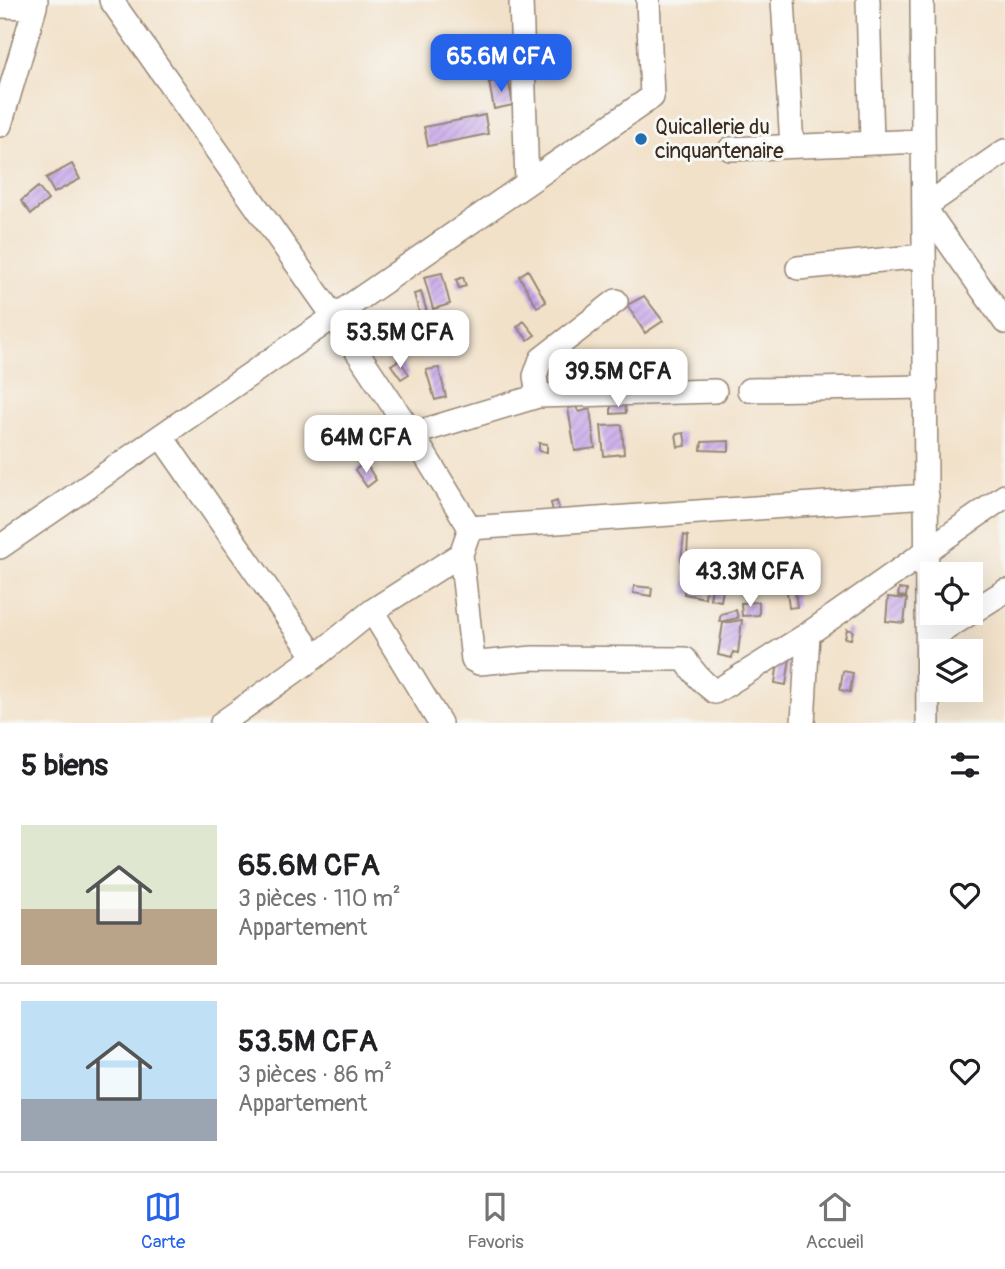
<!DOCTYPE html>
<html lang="fr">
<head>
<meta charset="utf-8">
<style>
  :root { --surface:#fff; --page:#f2f2f2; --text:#202124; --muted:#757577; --line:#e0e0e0; --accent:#2563eb }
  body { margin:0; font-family:Pangolin,sans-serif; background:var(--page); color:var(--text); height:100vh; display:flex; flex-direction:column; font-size:26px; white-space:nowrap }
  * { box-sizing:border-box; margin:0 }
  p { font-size:23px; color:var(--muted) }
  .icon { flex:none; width:38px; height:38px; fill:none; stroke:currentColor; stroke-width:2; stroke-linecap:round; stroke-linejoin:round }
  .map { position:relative; height:723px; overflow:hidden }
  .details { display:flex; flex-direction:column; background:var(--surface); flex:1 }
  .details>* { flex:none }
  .buttons { position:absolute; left:920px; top:562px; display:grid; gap:14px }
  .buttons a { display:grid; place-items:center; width:63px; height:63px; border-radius:0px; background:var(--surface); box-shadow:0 7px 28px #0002; font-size:35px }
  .price { position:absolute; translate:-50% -60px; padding:0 16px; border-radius:14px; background:#fff; color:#222; font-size:23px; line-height:46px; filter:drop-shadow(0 2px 4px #0008) }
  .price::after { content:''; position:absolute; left:50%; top:42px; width:21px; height:16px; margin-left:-10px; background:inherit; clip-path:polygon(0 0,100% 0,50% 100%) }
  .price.active { background:var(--accent); color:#fff }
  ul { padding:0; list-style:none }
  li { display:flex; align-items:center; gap:21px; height:175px; padding:0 21px }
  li+li { border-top:2px solid var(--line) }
  li span { display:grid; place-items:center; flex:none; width:196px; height:140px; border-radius:0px; color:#555 }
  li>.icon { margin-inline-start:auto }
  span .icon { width:84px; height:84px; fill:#fffc; stroke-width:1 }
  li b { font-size:30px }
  h2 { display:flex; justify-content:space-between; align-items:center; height:84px; padding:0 21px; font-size:30px }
  .menu { display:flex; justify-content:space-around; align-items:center; height:98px; border-top:2px solid var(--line); background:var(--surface); font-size:19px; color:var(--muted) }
  .menu a { display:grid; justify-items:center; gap:4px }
  .menu .active { color:var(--accent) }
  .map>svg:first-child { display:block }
</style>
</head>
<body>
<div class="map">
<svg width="1005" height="723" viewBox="0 0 1005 723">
  <defs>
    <pattern id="building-hatch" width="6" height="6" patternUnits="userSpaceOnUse" patternTransform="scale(1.75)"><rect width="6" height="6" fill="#c4a1eb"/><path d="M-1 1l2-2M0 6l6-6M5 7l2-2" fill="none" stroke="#a083be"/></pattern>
  </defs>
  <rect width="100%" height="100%" fill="#f6f6f2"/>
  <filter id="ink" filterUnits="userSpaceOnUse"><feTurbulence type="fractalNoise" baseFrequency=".0143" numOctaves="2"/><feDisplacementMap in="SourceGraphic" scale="14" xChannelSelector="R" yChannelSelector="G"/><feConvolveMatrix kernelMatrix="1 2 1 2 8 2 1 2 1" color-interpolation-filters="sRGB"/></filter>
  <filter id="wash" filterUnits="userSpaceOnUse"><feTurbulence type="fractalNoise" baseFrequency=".00686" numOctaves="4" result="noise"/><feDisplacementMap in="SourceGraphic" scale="28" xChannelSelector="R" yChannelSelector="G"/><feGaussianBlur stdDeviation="1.57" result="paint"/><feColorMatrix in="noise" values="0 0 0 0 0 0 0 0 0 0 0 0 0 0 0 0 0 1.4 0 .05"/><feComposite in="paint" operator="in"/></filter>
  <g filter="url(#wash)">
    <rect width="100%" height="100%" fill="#f2e1c9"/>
    <g id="blocks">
      <path fill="url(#building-hatch)" d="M508 79 513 105 494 109 489 82Z
        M485 115 488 134 428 146 424 127Z
        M72 164 80 179 54 193 46 178Z
        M38 187 48 200 31 214 21 201Z
        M528 270 546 302 537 307 519 276Z
        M442 273 450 304 433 309 424 277Z
        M463 277 466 286 459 288 456 280Z
        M421 292 435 339 427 341 414 294Z
        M644 296 663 321 645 333 627 305Z
        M524 321 535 335 528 340 517 327Z
        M399 360 409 374 401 379 391 365Z
        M439 368 446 397 435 400 426 370Z
        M611 405H625L626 413 611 414Z
        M576 407 579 412 590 409 595 448 575 451 568 408Z
        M622 425 624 454 604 456 601 426Z
        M684 433 686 446 678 447 676 434Z
        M729 441V451L701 450 702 442Z
        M539 443 547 444V452L539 451Z
        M365 462 376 480 367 487 355 470Z
        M557 501 559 509 553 511 551 503Z
        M684 535 688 536 687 558 691 559 689 566 694 568 695 559 700 557 708 562 705 598 684 594 686 562H681Z
        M783 558H791L797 607 789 608Z
        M634 586 652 588 651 596 633 593Z
        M712 588 723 590 721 601 710 599Z
        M899 589 907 590 906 597 898 596Z
        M888 597 907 599 904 623 886 621Z
        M759 602V615L742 616 741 603Z
        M736 610 738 618 719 622 721 614Z
        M742 620 738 653 733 652 732 658 718 655 723 623Z
        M847 629 853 631 851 639 845 638Z
        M790 658 786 685 775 683 778 662Z
        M843 671 853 673 850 692 840 690Z"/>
    </g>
  </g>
  <g filter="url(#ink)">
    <use href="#blocks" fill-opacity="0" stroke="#968674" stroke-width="2"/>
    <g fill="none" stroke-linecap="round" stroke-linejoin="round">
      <g stroke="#968674" stroke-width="26">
        <path id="minor" d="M111 0 334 317 412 434 470 528
          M521 0 527 183
          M783 0 792 146
          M868 0 872 143
          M922 0 928 723
          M0 6 35 7
          M0 125 35 7 36 0
          M730 149 923 141
          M1005 151 924 207 1005 322
          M798 268 924 256
          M749 390 926 387
          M538 396 535 376 541 359 616 301
          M412 434 538 396 715 391
          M161 436 315 657
          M470 528 461 554 473 660 479 663 533 658 685 659C693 673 702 682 715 692L808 634 1005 496
          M470 528 927 496
          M0 547 652 97 648 0
          M372 611 440 723
          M928 640 1005 591
          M222 723 315 657 372 611 461 554
          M803 723 808 634"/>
      </g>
      <use href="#minor" stroke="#fff" stroke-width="23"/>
    </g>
  </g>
  <circle fill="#1f6fb2" stroke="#f6f6f2" stroke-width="2.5" cx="641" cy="139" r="7"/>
  <g text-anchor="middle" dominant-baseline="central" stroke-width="6" stroke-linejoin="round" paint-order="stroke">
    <g font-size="21" fill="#3b2a1e" stroke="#f6f6f2" text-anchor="start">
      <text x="655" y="127">Quicallerie du<tspan x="655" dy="24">cinquantenaire</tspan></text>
    </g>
  </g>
</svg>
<div class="buttons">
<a><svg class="icon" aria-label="locate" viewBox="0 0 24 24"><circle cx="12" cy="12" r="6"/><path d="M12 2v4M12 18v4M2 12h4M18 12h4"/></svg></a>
<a><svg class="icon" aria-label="layers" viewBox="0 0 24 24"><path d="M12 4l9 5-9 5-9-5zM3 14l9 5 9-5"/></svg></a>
</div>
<b class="price active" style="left:501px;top:94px">65.6M CFA</b>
<b class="price" style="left:400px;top:370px">53.5M CFA</b>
<b class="price" style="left:618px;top:409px">39.5M CFA</b>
<b class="price" style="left:366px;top:475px">64M CFA</b>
<b class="price" style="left:750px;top:609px">43.3M CFA</b>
</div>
<section class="details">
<h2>5 biens<svg class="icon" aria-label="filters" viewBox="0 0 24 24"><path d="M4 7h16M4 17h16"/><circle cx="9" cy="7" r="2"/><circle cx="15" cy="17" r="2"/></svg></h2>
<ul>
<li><span style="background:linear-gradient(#dfe7d0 60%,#b9a48a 0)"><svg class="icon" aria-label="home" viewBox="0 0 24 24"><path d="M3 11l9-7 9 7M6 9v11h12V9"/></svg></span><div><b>65.6M CFA</b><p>3 pièces · 110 m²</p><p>Appartement</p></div><svg class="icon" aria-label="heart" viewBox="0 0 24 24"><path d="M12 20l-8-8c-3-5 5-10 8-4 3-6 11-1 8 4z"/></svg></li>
<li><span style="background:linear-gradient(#bfe0f5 70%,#9aa5b1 0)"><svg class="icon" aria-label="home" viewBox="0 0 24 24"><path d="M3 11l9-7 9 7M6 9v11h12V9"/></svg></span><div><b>53.5M CFA</b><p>3 pièces · 86 m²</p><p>Appartement</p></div><svg class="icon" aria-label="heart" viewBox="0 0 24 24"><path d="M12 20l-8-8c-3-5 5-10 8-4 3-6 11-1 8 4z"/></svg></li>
</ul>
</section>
<nav class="menu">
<a class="active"><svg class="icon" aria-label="map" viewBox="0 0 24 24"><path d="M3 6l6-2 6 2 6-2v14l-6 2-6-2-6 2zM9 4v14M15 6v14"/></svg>Carte</a>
<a><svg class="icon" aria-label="saved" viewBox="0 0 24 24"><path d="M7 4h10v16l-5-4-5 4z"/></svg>Favoris</a>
<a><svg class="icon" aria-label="home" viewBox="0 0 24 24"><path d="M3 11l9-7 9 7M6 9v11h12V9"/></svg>Accueil</a>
</nav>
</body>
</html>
